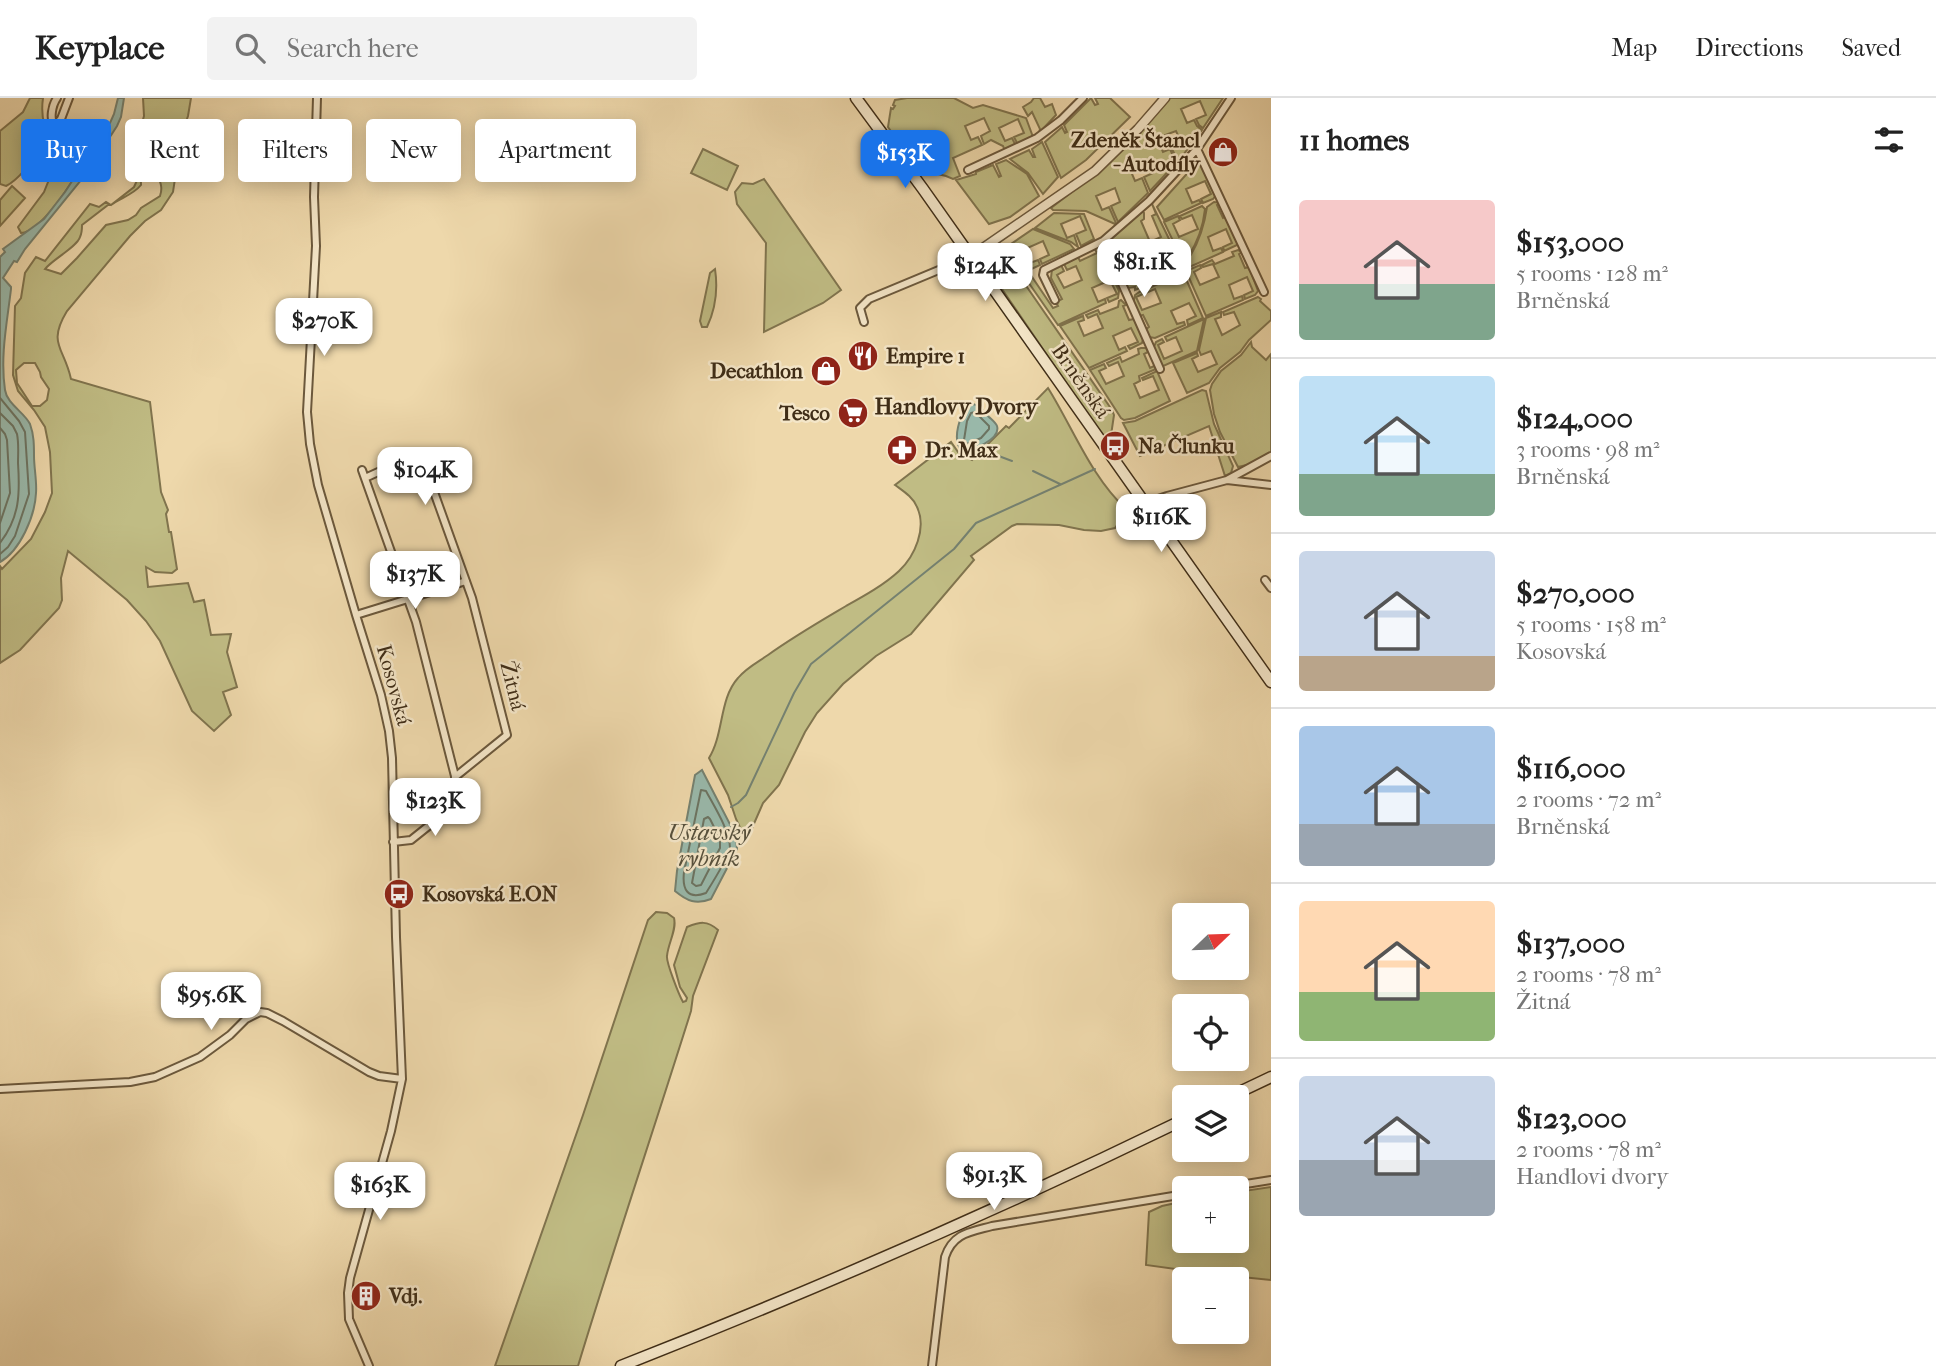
<!DOCTYPE html>
<html lang="en">
<head>
<meta charset="utf-8">
<style>
  :root { --surface:#fff; --page:#f2f2f2; --text:#222; --muted:#767676; --line:#e0e0e0; --accent:#1a73e8 }
  body { margin:0; font-family:"IM FELL French Canon",serif; background:var(--page); color:var(--text); height:100vh; display:flex; flex-direction:column; font-size:26px; white-space:nowrap }
  * { box-sizing:border-box; margin:0 }
  p { font-size:23px; color:var(--muted) }
  .icon { flex:none; width:38px; height:38px; fill:none; stroke:currentColor; stroke-width:2; stroke-linecap:round; stroke-linejoin:round }
  .map { position:relative; flex:1; overflow:hidden }
  .details { display:flex; flex-direction:column; background:var(--surface); width:665px }
  .details>* { flex:none }
  .banner { position:absolute; left:21px; top:21px; width:665px; height:63px; display:flex; gap:14px }
  .needle { width:46px; rotate:67deg }
  .fabs { position:absolute; left:1172px; top:805px; display:grid; gap:14px }
  .fabs a { display:grid; place-items:center; width:77px; height:77px; border-radius:7px; background:var(--surface); box-shadow:0 4px 18px #0003; font-size:35px }
  .price { position:absolute; translate:-50% -60px; padding:0 16px; border-radius:14px; background:#fff; color:#222; font-size:23px; line-height:46px; filter:drop-shadow(0 2px 4px #0008) }
  .price::after { content:''; position:absolute; left:50%; top:42px; width:21px; height:16px; margin-left:-10px; background:inherit; clip-path:polygon(0 0,100% 0,50% 100%) }
  .price.current { background:var(--accent); color:#fff }
  ul { padding:0; list-style:none }
  li { display:flex; align-items:center; gap:21px; height:175px; padding:0 28px }
  li+li { border-top:2px solid var(--line) }
  li span { display:grid; place-items:center; flex:none; width:196px; height:140px; border-radius:7px; color:#555 }
  li>.icon { margin-inline-start:auto }
  span .icon { width:84px; height:84px; fill:#fffc; stroke-width:1 }
  li b { font-size:30px }
  h2 { display:flex; justify-content:space-between; align-items:center; height:84px; padding:0 28px; font-size:30px }
  .pill { padding:0 24px; border-radius:7px; background:var(--surface); box-shadow:0 4px 18px #0003; font-size:24px; line-height:63px }
  .pill.current { background:var(--accent); color:#fff }
  header { display:flex; align-items:center; gap:42px; box-sizing:border-box; height:98px; padding:0 35px; background:var(--surface); border-bottom:2px solid var(--line) }
  header strong { font-size:33px }
  nav { display:flex; gap:38px; margin-inline-start:auto; font-size:24px }
  .search { width:490px; height:63px; background:var(--page); display:flex; align-items:center; gap:18px; box-sizing:border-box; padding:0 24px; border-radius:7px; color:var(--muted); font-size:26px }
  main { display:flex; flex:1; min-height:0 }
  .map>svg:first-child { display:block }
</style>
</head>
<body>
<header>
<strong>Keyplace</strong>
<div class="search"><svg class="icon" aria-label="search" viewBox="0 0 24 24"><circle cx="10" cy="10" r="6"/><path d="M15 15l6 6"/></svg>Search here</div>
<nav><a>Map</a><a>Directions</a><a>Saved</a></nav>
</header>
<main>
<div class="map">
<svg width="1271" height="1268" viewBox="0 0 1271 1268">
  <rect width="100%" height="100%" fill="#eed8ab"/>
  <filter id="stains"><feTurbulence type="fractalNoise" baseFrequency=".00286" numOctaves="4"/><feColorMatrix values="0 0 0 0 .2 0 0 0 0 .09 0 0 0 0 .02 0 0 0 .5 -.17"/></filter>
  <radialGradient id="worn" r=".72"><stop offset=".6" stop-color="#630" stop-opacity="0"/><stop offset="1" stop-color="#630" stop-opacity=".3"/></radialGradient>
  <path fill="#c0bc84" stroke="#80744e" stroke-width="2" fill-rule="evenodd" d="M30 0H43C41 14 43 29 51 41 48 52 40 56 32 64 23 73 18 82 6 88L0 86V33L23 14Z
    M143 0H191L188 18 182 35 173 94 161 112 145 123 130 138 67 213C47 246 64 249 71 281L150 304 161 394 168 412 166 416 169 434H171L177 471 172 475 155 474 146 469 148 489 188 485 194 504 204 502 211 537 231 536 227 554 237 589 223 594 231 617 214 633 192 613 160 543 146 523 127 502 68 453 61 480 62 502 59 510 20 552 0 565V468L2 471 31 441 45 414 52 395 50 354 45 329 34 312 18 293 13 277 15 208 21 200 25 175 36 159 45 163 90 106 99 109 106 104 111 107 134 89 140 76 136 65 140 53 138 40 144 18ZM142 38H143C151 51 152 56 155 70 158 81 164 87 160 98L141 110 136 117 128 122 106 127 77 160 61 176 45 171C53 161 77 149 80 139 82 135 82 131 82 127L108 107H111C120 100 133 97 141 87L140 52ZM24 265H35L40 274 41 279 49 291 47 302 40 308H32L17 285 16 272Z
    M907 0H954L973 10 983 7 1026 20 1033 39 1018 47 1014 39 1024 35 1018 21 999 30 1005 43 1012 40 1016 48 1005 53 1003 48 991 42 984 46 981 38 990 33 984 20 965 28 971 42 978 39 982 47 953 60 960 78 953 81 946 78 921 72 922 70 916 69 888 29 891 10 893 11 895 8 893 7 895 2Z
    M1034 0H1040L1045 9 1052 6 1056 17 1039 35 1040 31 1032 14 1028 18 1023 9 1031 4Z
    M1091 0 1095 7 1098 6 1095 0H1110L1130 19 1086 62 1061 80 1045 44 1062 29 1065 35 1067 34 1064 27Z
    M1170 0H1223L1203 30 1199 27 1196 21 1206 17 1200 3 1181 11 1187 25 1194 22 1197 28 1202 32 1180 61 1175 57 1172 51 1182 46 1176 33 1157 40 1163 54 1170 51 1173 58 1178 63 1150 93 1144 79 1153 75 1147 61 1129 69 1135 83 1142 80 1148 95 1118 124 1111 108 1120 104 1115 90 1096 98 1102 112 1109 109 1116 125 1115 126 1086 113 1053 112 1051 110C1095 77 1134 41 1170 0Z
    M1042 44 1058 79 1043 96 1028 75 1010 61 1029 52 1033 59H1035L1032 51Z
    M63 47 89 57C77 76 43 134 21 135L18 129 44 94Z
    M703 51 738 68 727 92 691 75Z
    M1201 60 1216 97 1213 101 1203 105 1201 101 1211 96 1205 83 1186 91 1192 105 1199 102 1201 105 1164 122 1157 109Z
    M1006 62 1027 76 1039 98 1010 119 989 126 956 82 976 76V74L993 67 999 79 1001 78 996 66Z
    M764 81 841 192 823 205 764 234 766 145 737 106 735 94 742 85 753 86Z
    M12 88 25 100 0 128V102Z
    M1214 104 1221 105 1217 107 1223 120 1227 118 1238 144 1237 147 1224 153 1223 149 1232 145 1226 131 1208 139 1213 153 1221 150 1223 154 1185 171V166C1197 149 1204 130 1207 109Z
    M1152 106 1170 143 1146 158 1132 164 1131 161 1140 156 1134 143 1116 150 1121 164 1128 162 1129 165 1118 170 1109 146 1111 141 1142 113 1144 115V121L1141 123 1150 144 1161 139 1152 118 1156 116Z
    M1202 108 1205 111C1203 130 1196 148 1185 163L1183 164 1164 124 1178 118 1180 122 1173 126 1179 139 1198 131 1192 117 1182 121 1180 118Z
    M1054 115 1084 116 1094 141 1081 148 1076 136 1086 132 1080 118 1061 126 1067 140 1074 137 1078 149 1071 144 1035 130Z
    M1033 131 1070 146 1074 151 1042 166 1040 161 1049 157 1043 143 1025 151 1030 165 1038 162 1040 167 1023 175 1005 150Z
    M1171 145 1182 172 1167 179 1165 175 1175 170 1168 157 1150 165 1156 178 1162 176 1164 180 1135 192V189L1128 190 1125 187 1130 185 1123 170 1148 159Z
    M1238 152 1242 154 1239 156 1245 170 1249 169 1258 193 1255 197 1245 201 1244 197 1253 193 1247 179 1229 187 1234 201 1242 198 1243 202 1206 218 1186 173 1200 167 1201 170 1194 174 1200 187 1219 179 1213 166 1203 169 1202 167 1212 162 1215 166 1234 158 1232 154Z
    M1096 153 1104 158 1119 193 1118 200 1109 204 1107 200 1117 196 1110 182 1092 190 1098 204 1105 201 1106 205 1058 227 1024 178 1030 176 1053 210 1058 208 1056 204 1062 201 1051 180 1052 171 1061 167 1064 173 1057 177 1064 190 1082 182 1076 168 1067 172 1064 166 1078 159 1080 163 1097 155Z
    M1001 155 1004 156 1112 312 1114 317 1110 344C1091 326 1076 304 1064 282L989 172 992 170 993 160Z
    M715 171C718 191 716 210 707 229H702L700 223 710 175Z
    M1183 174 1203 220 1188 227 1187 222 1196 218 1189 205 1171 213 1177 226 1184 224 1185 227 1155 240 1149 239 1145 232 1149 229 1143 217 1139 218 1133 206 1135 197 1141 193 1143 196 1136 199 1142 212 1161 205 1155 191 1146 195 1145 192Z
    M1258 199 1261 201 1260 203 1271 213V222L1249 242 1240 254 1220 270 1209 285 1187 295 1173 265 1197 255 1198 258 1192 261 1198 274 1217 266 1211 253 1201 257 1199 252 1206 220 1221 214V219L1215 221 1222 237 1240 227 1234 214 1224 217 1223 214Z
    M1121 202 1126 207 1123 208 1129 222 1134 221 1143 241 1142 245 1130 251 1128 248 1138 244 1131 230 1113 238 1119 252 1125 249 1127 253 1089 270 1060 228 1083 218 1084 222 1078 224 1084 238 1103 230 1097 216 1088 220 1086 217 1098 212 1100 216 1118 209 1119 203Z
    M1204 221 1197 253 1161 269 1153 251 1156 244 1162 241 1164 244 1158 247 1164 261 1182 253 1176 239 1167 243 1165 239Z
    M1251 244 1252 249 1266 262 1271 256V357L1255 365 1238 369 1220 334 1214 316 1210 292 1212 286 1221 273 1241 257Z
    M1141 250H1146L1148 254 1144 256 1150 270 1154 268 1156 271 1139 278 1140 283 1134 286 1140 300 1159 292 1153 278 1143 282 1142 280 1157 273 1170 303 1135 320 1124 322 1121 320 1090 272 1104 266 1106 270 1099 273 1106 286 1124 278 1118 264 1109 268 1107 265 1120 259 1122 264 1139 256 1138 251Z
    M1048 290C1073 330 1091 379 1127 412L1115 430 1101 433 1084 432 1059 427 1017 426 1012 428 971 458 974 462 911 536 876 558 843 586 817 615 805 634 779 687 763 705 749 737 744 738 736 721 728 697 709 660C724 636 719 601 738 580 746 570 758 564 768 557 793 539 819 524 846 508 864 498 884 487 899 473 915 458 927 430 917 409 913 399 903 393 895 387L951 344 958 354 972 362 1006 328 1009 330Z
    M1202 292 1206 293 1214 326 1233 368 1231 375 1225 378 1209 328 1140 358 1123 325 1135 323Z
    M656 814 667 815 674 820C677 832 668 845 667 858 666 864 679 897 683 904L686 903 687 900 680 889 674 867 687 829C700 824 707 822 718 832L693 898 691 913C654 1031 614 1149 578 1268H495L583 1017 648 822Z
    M1271 1089V1182L1212 1176 1146 1167 1149 1114 1162 1108 1185 1103V1143H1237V1094Z"/>
  <path fill="#99b9ab" stroke="#758170" stroke-width="2" d="M118 0H124L121 19 117 28 86 76 25 151 17 164 14 163 3 180 11 189V191C7 225 0 258 5 292 7 306 24 314 30 326 34 337 34 347 34 358 34 370 37 383 36 395 35 418 20 453 0 464V159L5 154 3 151 44 121 65 94 110 25 114 16Z
    M970 305C979 307 983 312 989 319 991 321 996 325 997 328 1001 341 973 353 962 353 951 342 960 315 970 305Z
    M702 672 736 738 737 751 711 801C696 807 687 803 675 793L677 773 695 677Z"/>
  <g fill="none" stroke-linecap="round" stroke-linejoin="round">
    <path stroke="#6c7361" stroke-width="2" d="M0 300 19 323 25 334 29 396 15 438 8 449 0 456
      M975 314 989 328V331L981 340 967 346 964 342 967 323 971 315Z
      M0 315 13 328 17 336C19 346 18 355 18 365 20 395 20 419 0 445
      M0 330 5 336 7 342 10 395 0 425
      M701 692 706 693C714 708 730 733 730 750 729 758 711 787 706 795 687 802 682 791 684 774Z
      M708 719 710 721 720 741V750L701 787 696 788 692 785 704 721Z"/>
    <path stroke="#758170" stroke-width="2" d="M996 357 1012 363
      M1033 373 1060 386
      M731 709 738 705 746 697 794 595 811 566 954 451 976 425 1095 371"/>
    <g stroke="#6b583c" stroke-width="10">
      <path id="minor" d="M57 0C52 7 49 22 55 28L61 21 69 0
        M317 0 314 99 316 148 307 314 310 346 318 387 356 517 381 597 389 633 392 660 396 839 402 981 391 1033 350 1180 348 1195 349 1221 369 1268
        M1197 51 1264 194
        M968 72 1037 40 1061 22 1083 0
        M1103 143 1160 271
        M1055 202 1043 177 1044 172 1103 143 1149 103 1197 51 1231 0
        M864 224 860 210 869 201 970 159
        M362 372 416 524 461 702 411 742 393 744
        M365 380 420 355 472 500 507 637 455 679
        M1227 382 1271 358
        M1146 408 1155 402 1167 398 1227 382 1271 387
        M1265 482 1271 490
        M356 517 466 483
        M0 991 130 984 155 979 200 959 230 937 246 921 260 914 267 915 283 923 369 974 379 978 402 981
        M1221 1090 1271 1082
        M932 1268 945 1159C953 1135 970 1134 992 1128L1185 1096"/>
    </g>
    <g stroke="#6b583c" stroke-width="11">
      <path id="tertiary" d="M970 159 1095 73 1138 31 1165 0"/>
    </g>
    <g stroke="#3f2d17" stroke-width="13">
      <path id="secondary" d="M856 0 923 91 1271 584
        M1229 999 1271 979
        M621 1268C812 1193 1000 1111 1185 1021"/>
    </g>
    <use href="#minor" stroke="#f4e6c8" stroke-width="6"/>
    <use href="#tertiary" stroke="#f4e6c8" stroke-width="8"/>
    <use href="#secondary" stroke="#f4e6c8" stroke-width="10"/>
  </g>
  <defs>
    <g id="shop-disc" transform="scale(1.575)"><circle r="9.5" fill="#8f2418" stroke="#f4e6c8"/><path d="M-5-2.5h2.3a2.7 3.5 0 0 1 5.4 0H5L5.5 6h-11ZM-1.5-2.5h3a1.5 2.3 0 0 0-3 0Z" fill="#fff"/></g>
    <g id="restaurant-disc" transform="scale(1.575)"><circle r="9.5" fill="#8f2418" stroke="#f4e6c8"/><path d="M-5-6h1v4h1v-4h1v4h1v-4h1v5L-1.5 .5V6h-2V.5L-5-1ZM5-6V6H3V1.5H1.5Q1.5-4 5-6Z" fill="#fff"/></g>
    <g id="supermarket-disc" transform="scale(1.575)"><circle r="9.5" fill="#8f2418" stroke="#f4e6c8"/><path d="M-6-5.5h2.5l.6 2H6L4.5 2H-2.5L-4.4-4H-6ZM-1.5 3.2a1.3 1.3 0 1 0 .1 0ZM3 3.2a1.3 1.3 0 1 0 .1 0Z" fill="#fff"/></g>
    <g id="bus-disc" transform="scale(1.575)"><circle r="9.5" fill="#8f2418" stroke="#f4e6c8"/><path d="M-5-6H5V4H4V6H2V4H-2V6H-4V4H-5ZM-3.5-4V0h7V-4ZM-3.5 1.2v1.5H-2V1.2ZM2 1.2v1.5H3.5V1.2Z" fill="#fff"/></g>
    <g id="pharmacy-disc" transform="scale(1.575)"><circle r="9.5" fill="#8f2418" stroke="#f4e6c8"/><path d="M-2-6h4v4h4v4h-4v4h-4v-4h-4v-4h4Z" fill="#fff"/></g>
    <g id="building-disc" transform="scale(1.575)"><circle r="9.5" fill="#8f2418" stroke="#f4e6c8"/><path d="M-4-6H4V6H1V3H-1V6H-4ZM-2.5-4.3h1.7v1.8h-1.7ZM.8-4.3h1.7v1.8H.8ZM-2.5-1h1.7V.8h-1.7ZM.8-1h1.7V.8H.8Z" fill="#fff"/></g>
  </defs>
  <g fill-rule="evenodd">
    <use href="#shop-disc" x="1223" y="54"/>
    <use href="#restaurant-disc" x="863" y="258"/>
    <use href="#shop-disc" x="826" y="273"/>
    <use href="#supermarket-disc" x="853" y="315"/>
    <use href="#bus-disc" x="1115" y="348"/>
    <use href="#pharmacy-disc" x="902" y="352"/>
    <use href="#bus-disc" x="399" y="796"/>
    <use href="#building-disc" x="366" y="1198"/>
  </g>
  <g text-anchor="middle" dominant-baseline="central" stroke-width="5" stroke-linejoin="round" paint-order="stroke">
    <g font-size="21" font-weight="bold" fill="#3f2d17" stroke="#f4e6c8" text-anchor="start">
      <text x="1200" y="42" text-anchor="end">Zdeněk Štancl<tspan x="1200" dy="24">- Autodíly</tspan></text>
      <text x="886" y="258">Empire 1</text>
      <text x="803" y="273" text-anchor="end">Decathlon</text>
      <text x="830" y="315" text-anchor="end">Tesco</text>
      <text x="1138" y="348">Na Člunku</text>
      <text x="925" y="352">Dr. Max</text>
      <text x="422" y="796">Kosovská E.ON</text>
      <text x="389" y="1198">Vdj.</text>
    </g>
    <g font-size="21" fill="#3f2d17" stroke="#f4e6c8">
      <text transform="translate(1081 283) rotate(55)">Brněnská</text>
      <text transform="translate(394 587) rotate(75)">Kosovská</text>
      <text transform="translate(513 588) rotate(76)">Žitná</text>
    </g>
    <g font-size="23" font-weight="bold" fill="#3f2d17" stroke="#f4e6c8">
      <text x="956" y="308">Handlovy Dvory</text>
    </g>
    <g font-size="23" font-style="italic" fill="#56503c" stroke="#f4e6c8">
      <text x="709" y="734">Ustavský<tspan x="709" dy="26">rybník</tspan></text>
    </g>
  </g>
  <rect width="100%" height="100%" filter="url(#stains)"/>
  <rect width="100%" height="100%" fill="url(#worn)"/>
</svg>
<div class="fabs">
<a><svg class="needle" viewBox="-14 -14 28 28"><path d="M0-13l5 13h-10z" fill="#e53935"/><path d="M0 13l5-13h-10z" fill="#767676"/></svg></a>
<a><svg class="icon" aria-label="locate" viewBox="0 0 24 24"><circle cx="12" cy="12" r="6"/><path d="M12 2v4M12 18v4M2 12h4M18 12h4"/></svg></a>
<a><svg class="icon" aria-label="layers" viewBox="0 0 24 24"><path d="M12 4l9 5-9 5-9-5zM3 14l9 5 9-5"/></svg></a>
<a>+</a>
<a>−</a>
</div>
<b class="price current" style="left:905px;top:92px">$153K</b>
<b class="price" style="left:1144px;top:201px">$81.1K</b>
<b class="price" style="left:985px;top:205px">$124K</b>
<b class="price" style="left:324px;top:260px">$270K</b>
<b class="price" style="left:425px;top:409px">$104K</b>
<b class="price" style="left:1161px;top:456px">$116K</b>
<b class="price" style="left:415px;top:513px">$137K</b>
<b class="price" style="left:435px;top:740px">$123K</b>
<b class="price" style="left:211px;top:934px">$95.6K</b>
<b class="price" style="left:994px;top:1114px">$91.3K</b>
<b class="price" style="left:380px;top:1124px">$163K</b>
<div class="banner">
<a class="pill current">Buy</a>
<a class="pill">Rent</a>
<a class="pill">Filters</a>
<a class="pill">New</a>
<a class="pill">Apartment</a>
</div>
</div>
<section class="details">
<h2>11 homes<svg class="icon" aria-label="filters" viewBox="0 0 24 24"><path d="M4 7h16M4 17h16"/><circle cx="9" cy="7" r="2"/><circle cx="15" cy="17" r="2"/></svg></h2>
<ul>
<li><span style="background:linear-gradient(#f6c9c9 60%,#7fa58c 0)"><svg class="icon" aria-label="home" viewBox="0 0 24 24"><path d="M3 11l9-7 9 7M6 9v11h12V9"/></svg></span><div><b>$153,000</b><p>5 rooms · 128 m²</p><p>Brněnská</p></div></li>
<li><span style="background:linear-gradient(#bfe0f5 70%,#7fa58c 0)"><svg class="icon" aria-label="home" viewBox="0 0 24 24"><path d="M3 11l9-7 9 7M6 9v11h12V9"/></svg></span><div><b>$124,000</b><p>3 rooms · 98 m²</p><p>Brněnská</p></div></li>
<li><span style="background:linear-gradient(#c9d6e8 75%,#b9a48a 0)"><svg class="icon" aria-label="home" viewBox="0 0 24 24"><path d="M3 11l9-7 9 7M6 9v11h12V9"/></svg></span><div><b>$270,000</b><p>5 rooms · 158 m²</p><p>Kosovská</p></div></li>
<li><span style="background:linear-gradient(#a9c7e8 70%,#9aa5b1 0)"><svg class="icon" aria-label="home" viewBox="0 0 24 24"><path d="M3 11l9-7 9 7M6 9v11h12V9"/></svg></span><div><b>$116,000</b><p>2 rooms · 72 m²</p><p>Brněnská</p></div></li>
<li><span style="background:linear-gradient(#ffd9b3 65%,#8fb573 0)"><svg class="icon" aria-label="home" viewBox="0 0 24 24"><path d="M3 11l9-7 9 7M6 9v11h12V9"/></svg></span><div><b>$137,000</b><p>2 rooms · 78 m²</p><p>Žitná</p></div></li>
<li><span style="background:linear-gradient(#c9d6e8 60%,#9aa5b1 0)"><svg class="icon" aria-label="home" viewBox="0 0 24 24"><path d="M3 11l9-7 9 7M6 9v11h12V9"/></svg></span><div><b>$123,000</b><p>2 rooms · 78 m²</p><p>Handlovi dvory</p></div></li>
</ul>
</section>
</main>
</body>
</html>
